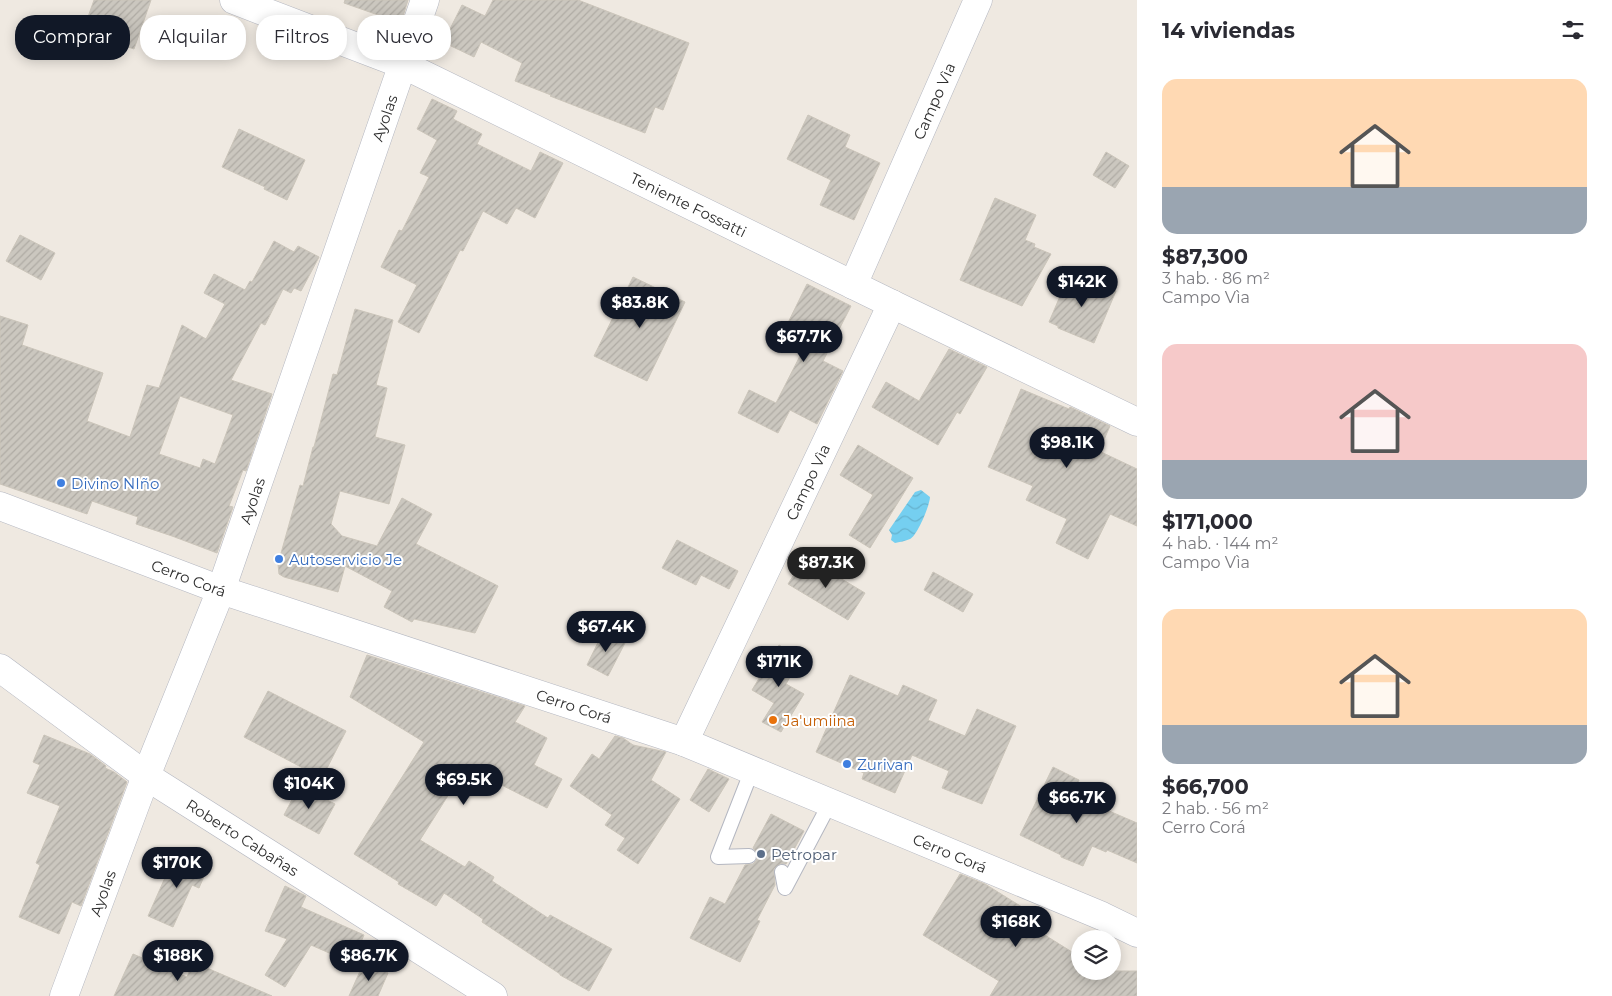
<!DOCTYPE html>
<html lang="es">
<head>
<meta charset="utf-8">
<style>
  :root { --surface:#fff; --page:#f7f7f7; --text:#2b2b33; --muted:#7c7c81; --accent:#111827 }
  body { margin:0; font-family:Montserrat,sans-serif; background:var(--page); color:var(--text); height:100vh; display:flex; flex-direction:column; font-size:19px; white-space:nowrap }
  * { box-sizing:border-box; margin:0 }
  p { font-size:16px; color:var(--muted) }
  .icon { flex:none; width:28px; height:28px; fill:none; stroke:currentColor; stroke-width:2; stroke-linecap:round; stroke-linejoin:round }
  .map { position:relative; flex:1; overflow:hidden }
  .side { display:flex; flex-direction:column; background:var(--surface); width:475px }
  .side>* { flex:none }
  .hud { position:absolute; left:15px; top:15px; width:475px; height:45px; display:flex; gap:10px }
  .fabs { position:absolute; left:1071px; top:930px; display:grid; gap:10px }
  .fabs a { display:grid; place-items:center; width:50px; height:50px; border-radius:50%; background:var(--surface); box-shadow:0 2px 12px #0003; font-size:25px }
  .price { position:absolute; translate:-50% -42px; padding:0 11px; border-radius:18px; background:var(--accent); color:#fff; font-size:16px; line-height:32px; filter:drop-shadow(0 1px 2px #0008) }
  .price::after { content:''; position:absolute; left:50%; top:30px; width:15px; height:11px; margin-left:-8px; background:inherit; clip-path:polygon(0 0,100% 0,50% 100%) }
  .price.on { background:#222; color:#fff }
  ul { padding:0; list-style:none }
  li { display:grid; align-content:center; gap:10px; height:265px; padding:0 25px }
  li span { display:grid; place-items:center; height:155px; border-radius:15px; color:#555 }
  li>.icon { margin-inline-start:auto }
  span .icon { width:90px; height:90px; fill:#fffc; stroke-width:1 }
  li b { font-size:21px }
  h2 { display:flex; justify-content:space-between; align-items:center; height:60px; padding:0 25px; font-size:21px }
  .pill { padding:0 18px; border-radius:20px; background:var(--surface); box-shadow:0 2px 12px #0003; font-size:18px; line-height:45px }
  .pill.on { background:var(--accent); color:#fff }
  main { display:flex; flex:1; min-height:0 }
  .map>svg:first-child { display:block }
</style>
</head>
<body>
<main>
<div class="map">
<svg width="1137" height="996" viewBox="0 0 1137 996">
  <defs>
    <pattern id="water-waves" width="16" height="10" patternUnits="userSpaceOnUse" patternTransform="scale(1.25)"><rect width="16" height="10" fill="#75cff0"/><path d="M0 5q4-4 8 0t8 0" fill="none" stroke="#66b2ce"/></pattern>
    <pattern id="building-hatch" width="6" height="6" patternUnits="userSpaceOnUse" patternTransform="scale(1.25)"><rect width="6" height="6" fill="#cbc7bf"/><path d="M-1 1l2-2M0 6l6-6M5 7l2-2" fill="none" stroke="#afaba4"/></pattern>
  </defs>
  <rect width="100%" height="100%" fill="#efe9e1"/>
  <path fill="url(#water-waves)" d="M921 490 930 497C930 505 917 536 910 539 906 541 899 542 895 543L891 540 892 535 889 530 915 492Z"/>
  <path fill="url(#building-hatch)" stroke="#cbc5ba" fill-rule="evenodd" d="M94 0H151L134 49 83 31Z
    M345 0H408L401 23 344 3Z
    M493 0H578L689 43 663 110 655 107 645 133 550 96 551 95 515 81 522 63 481 42 474 57 451 46 450 29 462 5 485 16Z
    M432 99 457 111 453 119 482 134 477 144 531 171 540 152 563 163 535 218 516 208 507 224 483 211 463 251 460 250 419 333 398 322 417 285 381 267 399 230 402 231 429 177 420 173 437 140 417 129Z
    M808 115 850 135 845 147 880 163 854 220 820 205 831 180 787 159Z
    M239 129 305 160 287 200 264 189 265 187 222 167Z
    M1106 152 1129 166 1115 188 1093 175Z
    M995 198 1036 215 1025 240 1035 244 1034 247 1051 254 1022 306 960 280Z
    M20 235 55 253 41 280 6 261Z
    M274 241 294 252 298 246 319 257 301 291 294 288 291 293 283 289 265 325 261 323 231 380 272 394 246 471 243 470 229 506 233 507 217 553 172 536 136 524 138 517 92 501 87 514 0 484V316L28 325 22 345 103 373 87 421 130 437 147 385 159 388 182 325 206 339 225 304 204 293 214 274 245 290 250 281 252 282ZM180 396 233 415 215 464 203 459 200 468 159 454Z
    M1070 273 1116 291 1094 343 1058 328V326L1049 322Z
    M633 277 685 302 647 381 594 356Z
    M807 284 851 306 823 361 843 371 817 424 790 410 778 433 738 413 749 390 776 403 803 350 780 339Z
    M355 309 393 320 376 385 387 388 375 437 405 445 389 504 340 491 331 524 342 536 377 546 402 498 432 514 416 544 498 586 475 633 414 619 412 622 384 607 392 591 345 566 338 592 284 577 279 574 278 564 300 485 303 486 313 447H314L333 374 337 375Z
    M949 349 987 367 960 414 957 412 938 445 872 407 886 382 919 401Z
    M1021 389 1069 409 1070 407 1110 426 1099 451 1137 469V526L1110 514 1088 559 1056 543 1067 519 1026 500 1033 486 988 467Z
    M858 445 913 478 870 548 849 535 873 495 840 475Z
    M677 540 738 571 729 589 701 575 696 585 662 568Z
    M805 557 865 593 848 620 788 584Z
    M933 572 973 594 963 612 924 590Z
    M604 630 626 641 608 676 587 665Z
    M779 645 801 658 786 684 804 694 781 732 762 722 774 703 752 690Z
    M367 655 525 706 515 722 547 738 534 765 562 779 547 808 466 767 420 840 465 867 469 861 494 877 492 881 548 918 550 915 612 949 589 991 560 975V974L482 922 483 919 444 893 436 906 398 884 399 882 354 854 424 742 350 697Z
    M850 675 898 696 903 685 937 700 928 720 965 736 977 709 1016 726 982 804 942 788 949 771 912 755 895 793 862 779 864 773 816 752Z
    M268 691 346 731 322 778 244 737Z
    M44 735 90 754 106 766 105 768 114 772 127 782 81 906 72 902 59 934 19 917 40 865 36 863 60 806 27 793 40 765 33 762Z
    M615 736 623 738 633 745 666 752 651 780 680 799 638 864 617 850 625 838 605 825 612 815 570 786 592 754 599 759Z
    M1053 767 1079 780 1072 795 1137 823V863L1107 850 1106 852 1092 846 1083 866 1061 857V855L1020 835Z
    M708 769 729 779 709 812 690 800Z
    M299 786 335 804 319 834 284 815Z
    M771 814 804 831 786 864H780L774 869 775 885 757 920 760 921 740 962 690 938 710 897 725 904 745 865 753 864 756 861 758 855 753 848Z
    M176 853 208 867 199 888 192 885 173 927 148 916Z
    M960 874 985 884 1038 917 1032 927 1080 957V971H1137V996H990L999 981 923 935Z
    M285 886 306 896 301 907 364 935 352 963 311 945 285 987 265 975 287 939 265 931Z
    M133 954 187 977 193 962 272 996H114Z
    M364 962 388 973 378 996H349Z"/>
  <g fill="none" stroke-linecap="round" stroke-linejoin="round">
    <g stroke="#b4b7c1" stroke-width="16">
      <path id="lane" d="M749 856 718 857 752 770
        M782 872 785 888 830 803"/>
    </g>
    <g stroke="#b4b7c1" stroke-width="29">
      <g id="street">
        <path id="s1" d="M234 0 404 65 892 304 1137 422"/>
        <path id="s2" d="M853 285 978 0"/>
        <path id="s3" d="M0 668 146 776 493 996"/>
        <path id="s4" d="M684 742 892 304"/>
        <path id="s5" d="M64 996 146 776 221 590 425 0"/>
      </g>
    </g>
    <g stroke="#b4b7c1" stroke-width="29">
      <g id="secondary">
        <path id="s6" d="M0 506 221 590 684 742 1102 916 1137 933"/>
      </g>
    </g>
    <use href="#lane" stroke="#fff" stroke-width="14"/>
    <use href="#street" stroke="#fff" stroke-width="28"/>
    <use href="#secondary" stroke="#fff" stroke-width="28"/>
  </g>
  <g fill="#3f7fe0" stroke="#fff" stroke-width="2">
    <circle cx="61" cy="483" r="5"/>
    <circle cx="279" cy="559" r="5"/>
    <circle cx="847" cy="764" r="5"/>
  </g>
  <circle fill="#e8710a" stroke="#fff" stroke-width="2" cx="773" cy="720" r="5"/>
  <circle fill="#5c6f8a" stroke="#fff" stroke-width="2" cx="761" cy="854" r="5"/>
  <g text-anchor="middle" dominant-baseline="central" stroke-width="4" stroke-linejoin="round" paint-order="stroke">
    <g font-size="15" fill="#2e2e2e" stroke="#fff">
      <text stroke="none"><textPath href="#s2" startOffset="201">Campo Vìa</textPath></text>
      <text stroke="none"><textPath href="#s5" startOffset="935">Ayolas</textPath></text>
      <text stroke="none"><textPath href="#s1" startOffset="499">Teniente Fossatti</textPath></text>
      <text stroke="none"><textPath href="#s4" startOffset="288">Campo Vìa</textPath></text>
      <text stroke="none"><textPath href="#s5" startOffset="530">Ayolas</textPath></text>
      <text stroke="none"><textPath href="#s6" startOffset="202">Cerro Corá</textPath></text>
      <text stroke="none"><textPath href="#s6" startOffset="608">Cerro Corá</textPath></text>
      <text stroke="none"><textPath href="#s3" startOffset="296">Roberto Cabañas</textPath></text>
      <text stroke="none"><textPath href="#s6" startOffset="1012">Cerro Corá</textPath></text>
      <text stroke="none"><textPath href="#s5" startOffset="110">Ayolas</textPath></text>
    </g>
    <g font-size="15" fill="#366cbe" stroke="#fff" text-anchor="start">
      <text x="71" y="483">Divino NIño</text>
      <text x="289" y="559">Autoservicio Je</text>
      <text x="857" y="764">Zurivan</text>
    </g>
    <g font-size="15" fill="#c56008" stroke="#fff" text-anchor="start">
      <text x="783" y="720">Ja'umiina</text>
    </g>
    <g font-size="15" fill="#4e5e75" stroke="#fff" text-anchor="start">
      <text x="771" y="854">Petropar</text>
    </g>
  </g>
</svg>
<div class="fabs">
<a><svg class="icon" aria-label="layers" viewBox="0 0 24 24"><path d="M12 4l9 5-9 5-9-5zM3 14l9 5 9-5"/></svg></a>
</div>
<b class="price" style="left:1082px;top:308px">$142K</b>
<b class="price" style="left:640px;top:329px">$83.8K</b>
<b class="price" style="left:804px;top:363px">$67.7K</b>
<b class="price" style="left:1067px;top:469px">$98.1K</b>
<b class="price on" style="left:826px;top:589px">$87.3K</b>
<b class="price" style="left:606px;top:653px">$67.4K</b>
<b class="price" style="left:779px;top:688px">$171K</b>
<b class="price" style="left:464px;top:806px">$69.5K</b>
<b class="price" style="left:309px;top:810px">$104K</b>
<b class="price" style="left:1077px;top:824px">$66.7K</b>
<b class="price" style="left:177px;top:889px">$170K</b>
<b class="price" style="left:1016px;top:948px">$168K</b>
<b class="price" style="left:178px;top:982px">$188K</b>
<b class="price" style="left:369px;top:982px">$86.7K</b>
<div class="hud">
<a class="pill on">Comprar</a>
<a class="pill">Alquilar</a>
<a class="pill">Filtros</a>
<a class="pill">Nuevo</a>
</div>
</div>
<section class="side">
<h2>14 viviendas<svg class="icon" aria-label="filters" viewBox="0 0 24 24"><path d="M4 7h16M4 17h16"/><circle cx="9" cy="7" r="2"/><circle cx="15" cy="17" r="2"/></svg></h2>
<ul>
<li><span style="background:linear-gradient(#ffd9b3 70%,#9aa5b1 0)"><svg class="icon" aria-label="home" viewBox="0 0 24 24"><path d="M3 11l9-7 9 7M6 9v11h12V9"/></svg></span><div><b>$87,300</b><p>3 hab. · 86 m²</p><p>Campo Vìa</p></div></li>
<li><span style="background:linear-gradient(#f6c9c9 75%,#9aa5b1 0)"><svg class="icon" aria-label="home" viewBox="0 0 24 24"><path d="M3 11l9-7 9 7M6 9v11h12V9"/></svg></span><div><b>$171,000</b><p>4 hab. · 144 m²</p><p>Campo Vìa</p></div></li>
<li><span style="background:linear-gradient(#ffd9b3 75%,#9aa5b1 0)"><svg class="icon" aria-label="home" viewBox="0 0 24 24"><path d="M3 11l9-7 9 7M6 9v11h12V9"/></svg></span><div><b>$66,700</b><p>2 hab. · 56 m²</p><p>Cerro Corá</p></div></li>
</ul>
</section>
</main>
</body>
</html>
